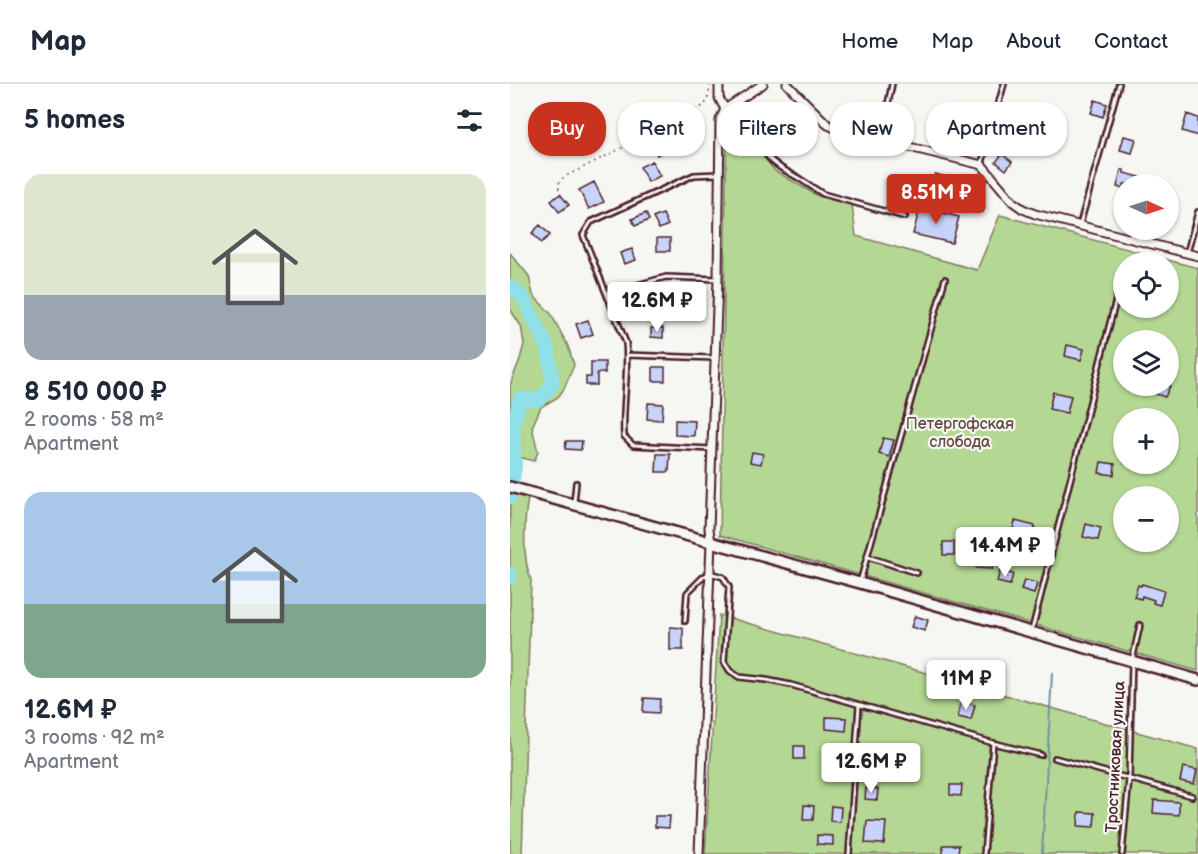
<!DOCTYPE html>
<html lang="en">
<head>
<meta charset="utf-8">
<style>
  :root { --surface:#fff; --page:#f2f2f3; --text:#1f2937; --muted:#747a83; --line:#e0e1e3; --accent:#c8321e }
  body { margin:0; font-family:"Balsamiq Sans",sans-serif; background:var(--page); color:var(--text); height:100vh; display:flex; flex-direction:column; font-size:22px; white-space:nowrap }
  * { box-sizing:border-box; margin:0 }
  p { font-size:20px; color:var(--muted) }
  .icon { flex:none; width:33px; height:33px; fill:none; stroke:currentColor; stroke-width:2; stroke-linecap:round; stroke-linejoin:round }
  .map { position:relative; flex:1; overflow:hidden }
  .details { display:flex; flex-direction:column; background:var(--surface); width:510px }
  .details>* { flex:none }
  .hud { position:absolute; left:18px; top:18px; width:570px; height:54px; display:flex; gap:12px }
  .needle { width:39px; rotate:93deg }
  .fabs { position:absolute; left:603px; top:90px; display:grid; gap:12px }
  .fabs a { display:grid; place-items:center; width:66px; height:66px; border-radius:50%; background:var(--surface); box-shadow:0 2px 4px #0004; font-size:30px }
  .price { position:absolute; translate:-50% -51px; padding:0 14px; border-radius:6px; background:#fff; color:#222; font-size:20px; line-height:39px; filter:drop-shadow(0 2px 3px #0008) }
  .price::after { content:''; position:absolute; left:50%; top:36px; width:18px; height:14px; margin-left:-9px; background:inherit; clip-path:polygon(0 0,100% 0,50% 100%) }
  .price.current { background:var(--accent); color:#fff }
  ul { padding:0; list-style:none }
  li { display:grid; align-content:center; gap:12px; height:318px; padding:0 24px }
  li span { display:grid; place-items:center; height:186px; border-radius:18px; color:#555 }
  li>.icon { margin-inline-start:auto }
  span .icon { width:108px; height:108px; fill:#fffc; stroke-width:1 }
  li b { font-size:26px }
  h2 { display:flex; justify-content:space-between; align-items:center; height:72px; padding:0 24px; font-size:26px }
  .tag { padding:0 21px; border-radius:24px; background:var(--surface); box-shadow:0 2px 4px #0004; font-size:21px; line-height:54px }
  .tag.current { background:var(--accent); color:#fff }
  header { display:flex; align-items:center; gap:36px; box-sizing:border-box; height:84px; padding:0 30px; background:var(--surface); border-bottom:2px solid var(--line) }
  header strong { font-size:28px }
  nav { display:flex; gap:33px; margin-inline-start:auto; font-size:21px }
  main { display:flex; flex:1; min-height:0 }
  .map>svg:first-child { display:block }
</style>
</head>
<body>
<header>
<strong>Map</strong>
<nav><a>Home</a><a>Map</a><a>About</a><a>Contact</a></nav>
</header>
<main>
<section class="details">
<h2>5 homes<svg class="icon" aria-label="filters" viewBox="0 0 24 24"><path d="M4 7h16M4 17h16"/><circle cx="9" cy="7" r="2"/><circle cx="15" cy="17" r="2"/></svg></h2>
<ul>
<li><span style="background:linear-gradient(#dfe7d0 65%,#9aa5b1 0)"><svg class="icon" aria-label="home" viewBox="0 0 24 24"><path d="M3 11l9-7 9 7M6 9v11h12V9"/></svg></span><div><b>8 510 000 ₽</b><p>2 rooms · 58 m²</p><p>Apartment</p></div></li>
<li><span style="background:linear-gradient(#a9c7e8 60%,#7fa58c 0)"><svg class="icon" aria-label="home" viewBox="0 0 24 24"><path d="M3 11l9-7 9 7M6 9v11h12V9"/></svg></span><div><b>12.6M ₽</b><p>3 rooms · 92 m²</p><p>Apartment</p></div></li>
</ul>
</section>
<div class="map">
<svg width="688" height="770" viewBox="0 0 688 770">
  <rect width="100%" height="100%" fill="#f6f6f2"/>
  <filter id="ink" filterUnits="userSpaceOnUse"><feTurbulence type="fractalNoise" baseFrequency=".0167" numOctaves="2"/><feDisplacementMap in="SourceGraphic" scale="12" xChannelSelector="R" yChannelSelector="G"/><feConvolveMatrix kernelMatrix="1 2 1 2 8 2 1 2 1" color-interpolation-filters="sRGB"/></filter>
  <g filter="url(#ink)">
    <path fill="#b4d893" stroke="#7f7c5f" stroke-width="1.5" fill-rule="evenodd" d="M217 37H224L265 87 308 112 342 121 346 152 467 186 490 131 688 184V587L210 451ZM614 178H658V224H614ZM614 256H658V302H614ZM614 334H658V380H614ZM614 412H658V458H614Z
      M0 169 19 192 23 211 41 230 58 262 64 281 54 305 48 313 31 323 22 343 28 368 24 377 0 371V301L10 275 14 260 11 242 0 225Z
      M0 409 18 414C14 437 12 474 21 496L12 770H0Z
      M209 531 688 665V770H195Z"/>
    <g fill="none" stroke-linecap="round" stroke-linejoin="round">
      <path stroke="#73939c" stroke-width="2" d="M532 770 542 589"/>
      <path stroke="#8fe0e8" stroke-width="14" d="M0 202 13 213 38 265 43 300 29 316 10 315 3 343 5 383 0 413
        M0 490V493"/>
    </g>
    <path fill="#c8d3fa" stroke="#4a1f2b" stroke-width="1.5" d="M585 16 597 20 593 33 581 29Z
      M677 30 688 34V52L672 47Z
      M269 33 279 38 273 48 264 42Z
      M614 52 626 55 622 69 610 66Z
      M151 55 156 66 147 71 142 60Z
      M492 70 502 78 496 86 486 78Z
      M142 77 150 92 138 98 130 83Z
      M611 86H614V89L630 93 628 100H614V105L607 103Z
      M425 90 442 94 439 107 423 103Z
      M84 98 94 118 79 125 69 106Z
      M50 110 59 121 49 128 41 117Z
      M410 123 449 133 442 159 403 150Z
      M136 129 139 136 125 142 122 135Z
      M153 130 158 141 149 145 143 134Z
      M30 141 40 151 31 159 22 149Z
      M147 154H160V167H147Z
      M122 165 126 176 114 180 110 169Z
      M78 236 83 250 71 254 66 240Z
      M141 244H153V254L141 253Z
      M557 261 574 265 571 276 555 272Z
      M81 278H95V289H87V301H76V293H81Z
      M143 283H155V297H143Z
      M643 302H660L655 313 641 308Z
      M543 308 561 312 557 329 539 325Z
      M138 319 153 320 152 336 137 335Z
      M165 336 185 337 184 352 165 351Z
      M373 354 384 356 379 373 369 370Z
      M56 357H72L71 366 55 365Z
      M242 368 253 370 251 380 240 378Z
      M147 370H160L159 388H146Z
      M591 378 605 380 604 391 589 389Z
      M505 437 525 442 523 453 502 449Z
      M576 440 591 444 588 456 573 453Z
      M433 458H444V471H433Z
      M466 466 483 467 482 485 466 484Z
      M490 487 503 490 500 501 487 498Z
      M514 496 527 499 524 510 511 506Z
      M632 500 654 507 650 521 643 519 644 516 632 512 631 515 624 513 628 501 631 502Z
      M405 532 418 536 415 547 401 543Z
      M160 543 173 544V566H160Z
      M134 614 150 615 149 629 133 628Z
      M451 618 465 621 461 636 448 633Z
      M316 633 337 634 336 647 316 645Z
      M284 662H294V675H284Z
      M322 664 334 665 333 678H321Z
      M361 682 372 684 370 694 359 692Z
      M673 683 687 686 684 700 670 697Z
      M440 701H452L451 712 440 711Z
      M356 704 368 705 367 716 355 715Z
      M644 716 669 718V731L643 729Z
      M294 721 304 722 303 736H293Z
      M321 722 331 723 330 738 320 737Z
      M569 728 585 729 584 743 568 742Z
      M145 732H160L159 744 145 743Z
      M357 737 376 738 374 760 355 759Z
      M307 751 323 752V761L307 760Z
      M433 761H449L448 770H433Z"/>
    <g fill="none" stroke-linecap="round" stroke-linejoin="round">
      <g stroke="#4a1f2b" stroke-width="8">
        <path id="lane" d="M217 27 262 77 271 84 290 95 313 110 395 133
          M371 54 382 0
          M472 79 494 0
          M570 140 609 0
          M677 169 688 128
          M98 209 156 193 208 195
          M117 271 204 274
          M201 365 123 361 114 352C112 321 119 290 116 259L73 151 81 138 184 91 208 90
          M64 418 66 399
          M358 473 407 489
          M350 498 435 195
          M175 537 177 509 193 493 200 489 213 493 219 503 214 578 220 587 229 593 256 596 281 601 483 659 531 671
          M522 546 614 184
          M545 674 682 712
          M339 770 349 621
          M474 770 483 659
          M612 770 619 695 622 577 630 541"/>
      </g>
      <g stroke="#4a1f2b" stroke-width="11">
        <path id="street" d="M277 0 318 41 334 48 371 56 472 81 503 118 513 125 525 130 688 172
          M215 25 253 0
          M189 770 201 458 199 445 208 195 210 36 215 25 209 14V0"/>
      </g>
      <g stroke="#4a1f2b" stroke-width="14">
        <path id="secondary" d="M0 403 350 499 688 596"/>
      </g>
      <path stroke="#4a1f2b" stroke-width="1.5" stroke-dasharray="1.5 4.5" stroke-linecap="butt" d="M49 105 48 100 54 93 136 52 195 21 199 10 200 0"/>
      <use href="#lane" stroke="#f6f6f2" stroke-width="3"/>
      <use href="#street" stroke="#f6f6f2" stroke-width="7"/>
      <use href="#secondary" stroke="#f6f6f2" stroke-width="9"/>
    </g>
  </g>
  <g text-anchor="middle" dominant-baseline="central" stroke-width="4.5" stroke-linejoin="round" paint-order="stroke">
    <g font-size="16" fill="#644d45" stroke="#f6f6f2">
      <text x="450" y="340">Петергофская<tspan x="450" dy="18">слобода</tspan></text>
    </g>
    <g font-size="16" fill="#4a1f2b" stroke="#f6f6f2">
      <text transform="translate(606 673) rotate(-87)">Тростниковая улица</text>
    </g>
  </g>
</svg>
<div class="fabs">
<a><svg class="needle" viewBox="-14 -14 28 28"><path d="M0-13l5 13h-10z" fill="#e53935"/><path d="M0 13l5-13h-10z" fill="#747a83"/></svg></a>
<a><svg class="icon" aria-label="locate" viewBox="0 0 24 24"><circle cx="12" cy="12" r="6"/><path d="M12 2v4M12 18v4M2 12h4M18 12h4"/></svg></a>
<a><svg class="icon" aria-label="layers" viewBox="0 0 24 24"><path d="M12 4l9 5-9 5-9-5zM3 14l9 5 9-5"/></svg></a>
<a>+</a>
<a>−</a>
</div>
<b class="price current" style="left:426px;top:141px">8.51M ₽</b>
<b class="price" style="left:147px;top:249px">12.6M ₽</b>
<b class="price" style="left:495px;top:494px">14.4M ₽</b>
<b class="price" style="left:456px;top:627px">11M ₽</b>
<b class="price" style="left:361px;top:710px">12.6M ₽</b>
<div class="hud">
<a class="tag current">Buy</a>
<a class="tag">Rent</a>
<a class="tag">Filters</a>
<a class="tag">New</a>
<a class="tag">Apartment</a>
</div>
</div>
</main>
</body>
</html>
